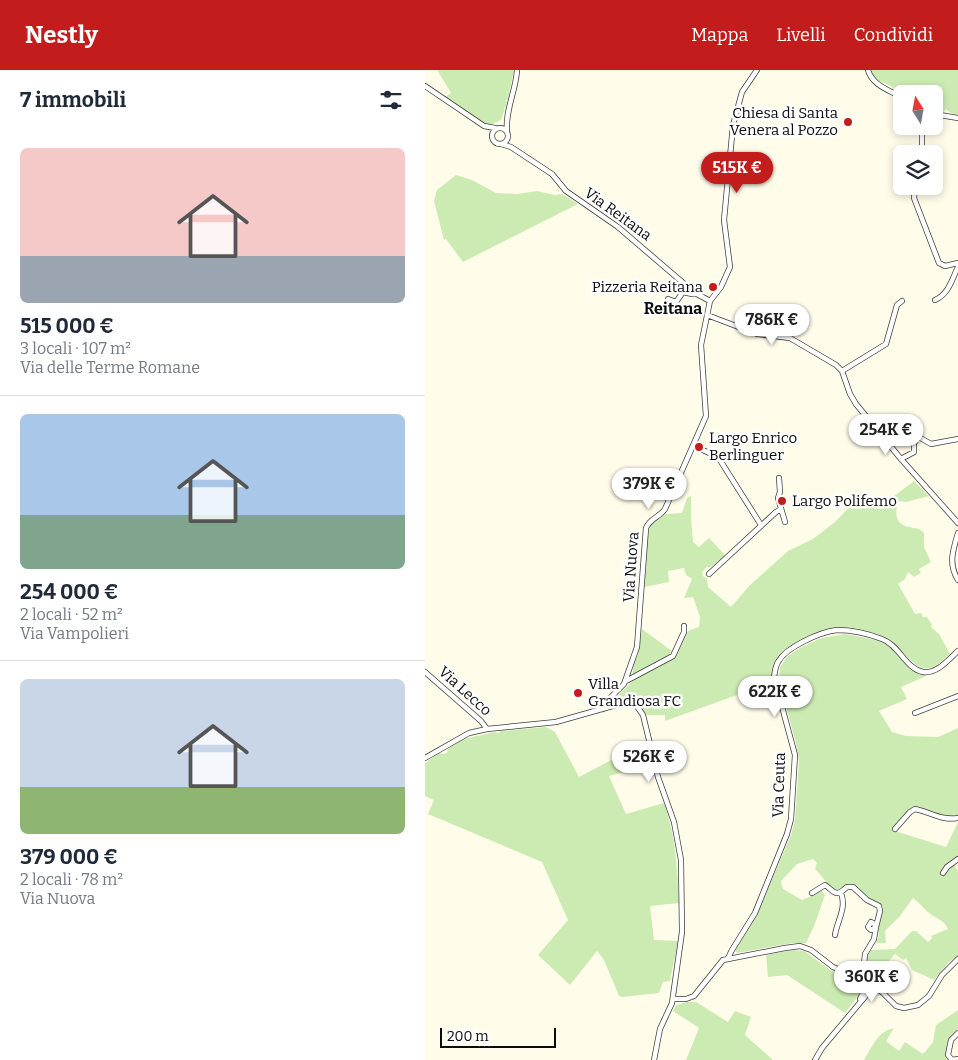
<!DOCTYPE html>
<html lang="it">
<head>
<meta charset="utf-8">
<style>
  :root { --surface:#fff; --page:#f2f2f3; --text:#1f2937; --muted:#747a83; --line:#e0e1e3; --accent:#c21d1c }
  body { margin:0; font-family:Bitter,serif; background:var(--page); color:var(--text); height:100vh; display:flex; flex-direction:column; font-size:19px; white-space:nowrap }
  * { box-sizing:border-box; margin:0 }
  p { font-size:16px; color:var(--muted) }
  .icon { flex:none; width:28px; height:28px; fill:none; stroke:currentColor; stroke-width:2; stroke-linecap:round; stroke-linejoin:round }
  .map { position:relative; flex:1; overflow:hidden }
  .details { display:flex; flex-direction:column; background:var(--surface); width:425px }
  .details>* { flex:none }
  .needle { width:32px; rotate:349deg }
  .tools { position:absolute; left:468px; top:15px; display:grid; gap:10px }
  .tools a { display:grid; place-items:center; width:50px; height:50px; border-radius:8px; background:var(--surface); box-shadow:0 2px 8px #0003; font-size:25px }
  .scale { position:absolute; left:15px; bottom:12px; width:116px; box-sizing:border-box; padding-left:5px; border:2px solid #0b0b0b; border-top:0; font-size:14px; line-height:18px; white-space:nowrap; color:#0b0b0b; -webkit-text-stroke:4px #fff; paint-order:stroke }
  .price { position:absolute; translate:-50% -42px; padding:0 11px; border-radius:18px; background:#fff; color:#222; font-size:16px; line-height:32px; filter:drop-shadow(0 1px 2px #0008) }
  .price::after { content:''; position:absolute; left:50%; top:30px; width:15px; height:11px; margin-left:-8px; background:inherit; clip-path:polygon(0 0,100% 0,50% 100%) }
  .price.on { background:var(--accent); color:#fff }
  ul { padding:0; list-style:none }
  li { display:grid; align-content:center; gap:10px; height:265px; padding:0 20px }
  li+li { border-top:1px solid var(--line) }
  li span { display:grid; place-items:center; height:155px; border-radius:8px; color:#555 }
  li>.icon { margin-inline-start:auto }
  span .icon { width:90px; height:90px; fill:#fffc; stroke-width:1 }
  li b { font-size:21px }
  h2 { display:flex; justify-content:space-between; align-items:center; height:60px; padding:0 20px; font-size:21px }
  header { display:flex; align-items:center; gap:30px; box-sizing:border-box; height:70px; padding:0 25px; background:var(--accent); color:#fff }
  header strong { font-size:24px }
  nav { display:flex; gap:28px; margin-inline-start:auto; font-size:18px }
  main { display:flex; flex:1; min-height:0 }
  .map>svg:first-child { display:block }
</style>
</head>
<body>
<header>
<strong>Nestly</strong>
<nav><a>Mappa</a><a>Livelli</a><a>Condividi</a></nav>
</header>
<main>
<section class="details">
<h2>7 immobili<svg class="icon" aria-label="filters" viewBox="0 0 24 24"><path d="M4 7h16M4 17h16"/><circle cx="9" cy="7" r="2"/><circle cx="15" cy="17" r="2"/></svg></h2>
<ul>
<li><span style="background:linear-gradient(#f6c9c9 70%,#9aa5b1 0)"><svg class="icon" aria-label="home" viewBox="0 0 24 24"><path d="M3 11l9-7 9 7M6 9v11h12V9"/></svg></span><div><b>515 000 €</b><p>3 locali · 107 m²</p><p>Via delle Terme Romane</p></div></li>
<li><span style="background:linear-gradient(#a9c7e8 65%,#7fa58c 0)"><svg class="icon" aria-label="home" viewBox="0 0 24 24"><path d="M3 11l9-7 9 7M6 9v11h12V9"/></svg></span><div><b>254 000 €</b><p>2 locali · 52 m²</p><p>Via Vampolieri</p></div></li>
<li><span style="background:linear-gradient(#c9d6e8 70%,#8fb573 0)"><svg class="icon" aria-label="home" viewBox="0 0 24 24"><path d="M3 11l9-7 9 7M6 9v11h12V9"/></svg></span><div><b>379 000 €</b><p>2 locali · 78 m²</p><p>Via Nuova</p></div></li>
</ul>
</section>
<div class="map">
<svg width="533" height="990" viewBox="0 0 533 990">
  <rect width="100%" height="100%" fill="#fffcea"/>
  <path fill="#ccebb2" d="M12 0H89L83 29 80 31 82 32 76 50 63 56 20 27 26 23Z
    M445 0H533V45L526 43 521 39 518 42 509 40V24H476L466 16 450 9Z
    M31 105 47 110 71 123 92 124 112 121 130 125 137 124 153 134 38 192 21 169 19 170 9 131 12 120Z
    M489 411 504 426 481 432 474 431C469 442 470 455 484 457 491 459 493 457 499 463V477L506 492 494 499 496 503 489 507 483 502 480 509 473 514 490 544 496 543 498 547H502L507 555 506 557 514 564 525 584C517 590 510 600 499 598 486 597 474 572 458 566 440 559 416 553 398 560 390 562 384 566 377 570 348 583 342 597 351 628L326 636 323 621 240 651V645H222C206 626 208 630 184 634L211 608 250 587 263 561 274 557 275 547 268 527 259 528 267 509 261 505 259 498 243 501 244 512 219 517 222 470 225 456 240 444 257 443 262 428 266 426V446L268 472 274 477 284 468 300 485 286 497H282L277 502 278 506 282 509 283 517 306 537 325 515 363 481 388 469 410 452 433 428 453 438Z
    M217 559 247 581 242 588 207 606 209 592 213 585Z
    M420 564C433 567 450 568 462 575 479 586 478 600 501 606L476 617 482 629 454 641 467 662 481 666 513 667 533 658V745L521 747 489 737 485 739 467 760 521 777 533 752V787C524 793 518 796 516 807H518L519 801 528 793 533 801V886L524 892 509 910 487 900 481 888 478 890 470 884 462 893 444 891 441 889 446 880 470 879 487 861H491L503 872 507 868 506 866 523 859C519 850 512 849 504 843 498 838 495 833 488 828L475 846 460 861 461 873H451L454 866 453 856 458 836 442 827 431 817 427 815H422L413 820C402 817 398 806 390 799L392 793 388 789 372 794 356 811 358 819 377 830 389 825 396 820 400 825 389 856 381 873H368L312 883 310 881 333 843 366 765 370 750 374 691 371 673 354 612 355 597 362 587 373 579 396 568Z
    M121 657 130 662 154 707 192 687 198 702 184 706 201 744 239 733C251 768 252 796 254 833L225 836 229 870 253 871 245 911 238 912 234 923 197 927 194 926 179 890 172 881 145 915 113 885 143 850 117 792 3 744 9 730 0 726V693L14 683 18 684 22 683 23 679 38 669 70 662 73 663 76 661Z
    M368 880 379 881 405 900 428 910 433 914 434 925 420 943 362 905 343 907 341 885Z
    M262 932H271L303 952 310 941 326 947 320 965 348 990H261L274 958 248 941 251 935Z
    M533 940V958L524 971 521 986 522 990H439C447 977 452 962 469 958L461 971 474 981 480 972 498 984 508 972 511 955Z"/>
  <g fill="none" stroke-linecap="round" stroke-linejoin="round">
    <g stroke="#3e3e3e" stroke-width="6">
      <path id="minor" d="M443 0C447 15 464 20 476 27
        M0 16 59 56 70 58
        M509 44 533 48
        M67 66a8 8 0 1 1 16 0a8 8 0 1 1-16 0Z
        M82 61C80 40 91 21 92 0
        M76 74 86 77 127 104 141 121 193 157 270 223 285 231
        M497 84V56
        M490 116 489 128 514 193 520 196 533 193
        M243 229 251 232 258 222 267 224 270 223
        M510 230C524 224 527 209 533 197
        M285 231 296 217 305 197 299 150 308 55 317 22 332 0
        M282 245 332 264 365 268 411 295 417 301 425 324 431 334 476 389 533 453
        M417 301 461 274 472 235 477 231
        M269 376 293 387 336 455
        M476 389 489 382V374L492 366 506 374 533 369
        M354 408 355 422 353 428 360 452
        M533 463C528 480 523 494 533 510
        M284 504 351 442 356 439
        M0 602 56 651 62 659
        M201 611 248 586 259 562V556
        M178 639 185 628 199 614 212 577 221 458C225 448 235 447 240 439L281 346 276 275 285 231
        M490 643 533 626
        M0 688 44 663 62 659 131 652 198 633 211 635 218 645 233 707 249 752 256 790 257 862 247 933 235 959 229 990
        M470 759 485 742 490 739C505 742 517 751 533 748
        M518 803 522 797 533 789
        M387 823 400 815C410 822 410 828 422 817H428L442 830 454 836 455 841 451 857 446 860 443 857 446 852 451 855
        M410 865C412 851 422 838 416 823
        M303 888 307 880 330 843 362 764 366 749 370 685 349 607C350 602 350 597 353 592 361 577 395 562 412 560 426 560 444 564 457 569 474 575 481 599 498 602 512 604 523 590 533 581
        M437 914 440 884 449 869 451 857
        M248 929H261L269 926 298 890 360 878 375 876 386 880 408 897 445 913 458 923 471 936 479 938 493 935 504 926 517 905 533 889
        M435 929 438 923 436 913
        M533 963 526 970 523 985 527 990 533 989
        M390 990 397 978 449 916"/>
    </g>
    <use href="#minor" stroke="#fff" stroke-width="4.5"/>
  </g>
  <g fill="#c21d1c" stroke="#fff" stroke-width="2">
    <circle cx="423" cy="52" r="5"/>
    <circle cx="288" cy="217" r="5"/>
    <circle cx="274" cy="377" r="5"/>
    <circle cx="357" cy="431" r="5"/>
    <circle cx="153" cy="623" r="5"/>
  </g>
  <g text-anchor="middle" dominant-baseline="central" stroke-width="5" stroke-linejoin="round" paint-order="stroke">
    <g font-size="15" fill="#0b0b0b" stroke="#fff" text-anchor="start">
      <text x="413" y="43" text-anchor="end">Chiesa di Santa<tspan x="413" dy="17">Venera al Pozzo</tspan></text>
      <text x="278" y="217" text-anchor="end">Pizzeria Reitana</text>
      <text x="284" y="368">Largo Enrico<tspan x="284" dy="17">Berlinguer</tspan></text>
      <text x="367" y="431">Largo Polifemo</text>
      <text x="163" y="614">Villa<tspan x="163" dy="17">Grandiosa FC</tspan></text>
    </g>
    <g font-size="15" fill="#0b0b0b" stroke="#fff">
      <text transform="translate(193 144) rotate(36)">Via Reitana</text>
      <text transform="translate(206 497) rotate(-86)">Via Nuova</text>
      <text transform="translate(40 621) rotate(42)">Via Lecco</text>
      <text transform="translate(354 715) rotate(-88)">Via Ceuta</text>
    </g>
    <g font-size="16" font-weight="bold" fill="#0b0b0b" stroke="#fff">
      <text x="248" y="238">Reitana</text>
    </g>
  </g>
</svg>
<div class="tools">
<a><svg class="needle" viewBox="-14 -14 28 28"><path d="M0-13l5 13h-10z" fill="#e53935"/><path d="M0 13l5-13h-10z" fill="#747a83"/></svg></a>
<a><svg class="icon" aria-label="layers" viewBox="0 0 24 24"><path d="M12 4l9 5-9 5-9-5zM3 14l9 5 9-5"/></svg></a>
</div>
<div class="scale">200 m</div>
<b class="price on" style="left:312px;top:124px">515K €</b>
<b class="price" style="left:347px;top:276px">786K €</b>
<b class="price" style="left:461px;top:386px">254K €</b>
<b class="price" style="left:224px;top:440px">379K €</b>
<b class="price" style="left:350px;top:648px">622K €</b>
<b class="price" style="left:224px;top:713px">526K €</b>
<b class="price" style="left:447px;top:933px">360K €</b>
</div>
</main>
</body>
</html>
